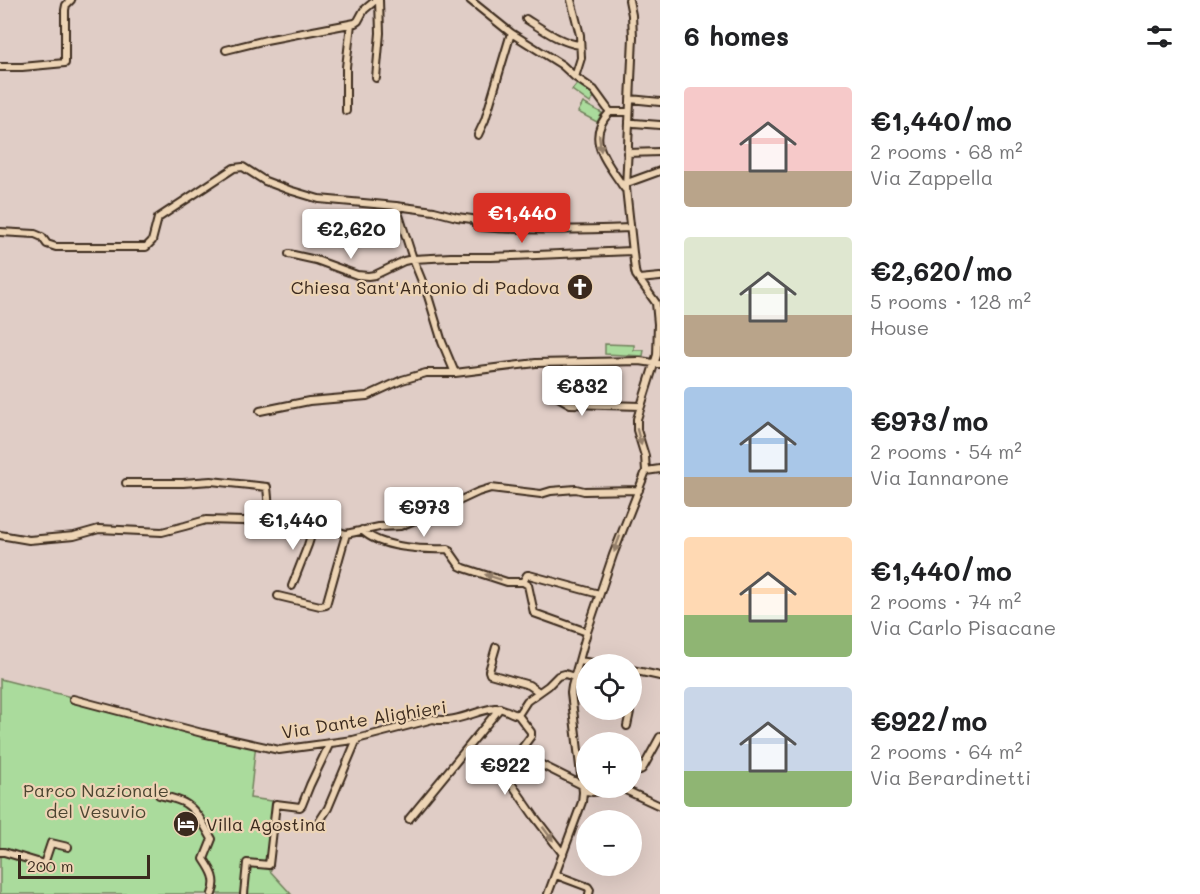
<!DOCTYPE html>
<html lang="en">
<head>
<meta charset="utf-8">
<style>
  :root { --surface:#fff; --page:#f6f6f6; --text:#202124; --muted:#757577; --accent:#d93025 }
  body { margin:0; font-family:Mali,sans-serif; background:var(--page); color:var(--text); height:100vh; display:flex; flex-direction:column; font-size:22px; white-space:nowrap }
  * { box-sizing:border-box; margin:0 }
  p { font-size:20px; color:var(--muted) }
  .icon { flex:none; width:33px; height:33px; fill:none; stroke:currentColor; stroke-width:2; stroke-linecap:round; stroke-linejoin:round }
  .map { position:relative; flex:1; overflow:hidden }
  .drawer { display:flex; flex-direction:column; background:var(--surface); width:540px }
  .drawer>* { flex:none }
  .buttons { position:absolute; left:576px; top:654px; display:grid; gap:12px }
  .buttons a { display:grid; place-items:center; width:66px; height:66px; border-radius:50%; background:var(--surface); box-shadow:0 6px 24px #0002; font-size:30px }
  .scale { position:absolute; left:18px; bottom:15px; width:132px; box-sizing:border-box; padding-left:6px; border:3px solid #3b2a1e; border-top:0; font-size:16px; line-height:21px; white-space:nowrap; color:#3b2a1e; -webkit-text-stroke:4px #edd4b5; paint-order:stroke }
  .price { position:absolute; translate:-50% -51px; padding:0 14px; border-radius:6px; background:#fff; color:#222; font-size:20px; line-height:39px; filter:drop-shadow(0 2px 3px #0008) }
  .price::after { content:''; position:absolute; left:50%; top:36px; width:18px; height:14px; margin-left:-9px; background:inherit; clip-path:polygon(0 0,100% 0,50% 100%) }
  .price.on { background:var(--accent); color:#fff }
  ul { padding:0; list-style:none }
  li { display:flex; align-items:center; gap:18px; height:150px; padding:0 24px }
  li span { display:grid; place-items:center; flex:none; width:168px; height:120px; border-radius:6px; color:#555 }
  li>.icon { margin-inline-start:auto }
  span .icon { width:72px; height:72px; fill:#fffc; stroke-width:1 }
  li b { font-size:26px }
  h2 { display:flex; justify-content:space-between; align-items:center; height:72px; padding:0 24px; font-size:26px }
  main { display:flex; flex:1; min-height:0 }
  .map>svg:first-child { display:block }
</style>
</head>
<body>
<main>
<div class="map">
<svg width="660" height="894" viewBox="0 0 660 894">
  <rect width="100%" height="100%" fill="#e0cdc6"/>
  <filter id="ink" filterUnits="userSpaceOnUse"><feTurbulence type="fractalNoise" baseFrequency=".0167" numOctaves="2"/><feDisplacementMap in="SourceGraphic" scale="12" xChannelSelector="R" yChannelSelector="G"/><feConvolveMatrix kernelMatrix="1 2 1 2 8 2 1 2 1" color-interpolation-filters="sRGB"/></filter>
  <g filter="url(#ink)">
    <path fill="#aadb9c" stroke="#72825d" stroke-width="1.5" d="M579 81 596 94 590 103 572 90Z
      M583 103 602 113 597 122 578 112Z
      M605 344 634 345V350H644L643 356 605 354Z
      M0 679 190 727 256 743 250 798 279 802 270 871 291 894H0Z"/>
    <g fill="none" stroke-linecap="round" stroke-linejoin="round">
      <g stroke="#3b2a1e" stroke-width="10">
        <path id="minor" d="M470 0 511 33 562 65 575 77 594 90 610 112
          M571 0 580 35 581 58 575 77
          M526 19C542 29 561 43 580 45
          M226 50 266 40 355 23 358 21 364 10 376 0
          M0 67H22L65 63V10L66 5 71 0
          M376 78 380 33 379 0
          M630 99 660 102
          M346 111V67L351 24
          M629 121 634 123 660 125
          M478 135 485 120 511 33
          M627 153 660 152
          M627 183 660 171
          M626 188 625 189 622 185C607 162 584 138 610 112H629
          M396 206 413 259 428 296 442 342 455 373
          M0 232 35 234 42 237 47 244 56 247H146L152 241 158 218 234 168 243 167 265 181 289 190 319 199 396 206 434 211 457 217 472 219 478 226 481 227C531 231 581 230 630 228
          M289 254 316 260 357 275 368 276 375 275 404 261 413 259 451 257H491L632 251
          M639 279 660 277
          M553 384 556 396 570 404 641 406
          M260 411 309 401 367 396 402 380 426 373H455L536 363 640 361 660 364
          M646 471 660 469
          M126 483H183L211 481 267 487 270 519
          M362 530C379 548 425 550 448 549L460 566 464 568 507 582H523
          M0 535 29 540 74 536 99 529 162 532 185 526 206 520 243 521 270 519 305 521 346 534 379 527 400 526 435 512 478 492 491 488 541 494 551 491 576 489 584 491 639 490
          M523 582 528 585 534 613 587 632
          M523 582 527 575H529L599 594
          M292 586 308 545 315 523
          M278 596 320 606 326 605 346 534
          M496 647 489 671 490 674 529 685 539 692
          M579 661 600 664
          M632 670 660 676
          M573 683 586 687
          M73 699 202 733 279 750 353 740 433 719C455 724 474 711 495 708 504 707 510 714 518 715L531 732V736L522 748V761L520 766 510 777 511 783 534 816 563 854
          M518 715 527 701 548 686 558 676 565 674 574 677
          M627 726 630 712 629 710
          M522 755 582 785
          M632 774 642 769 644 766 660 737
          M585 786 586 791 593 792 621 788 660 806
          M159 795C167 797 179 799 186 804 198 812 205 827 212 839L204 859C212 871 218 880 212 894
          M409 819 500 708
          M317 825 328 808 357 739
          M0 852H4L44 864 51 843 68 847
          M556 875 588 887 590 890 589 894
          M244 894 247 863 269 865 276 804 300 807 302 805 310 785 330 743
          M548 894 582 802 583 792 580 767 571 693 572 686 587 632 613 555 646 471 645 456 637 430V419L657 355 658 324 656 303 636 275 635 271 626 188 633 37 632 15 629 0"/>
      </g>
      <use href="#minor" stroke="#edd4b5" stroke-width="6"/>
    </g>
    <defs><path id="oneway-solid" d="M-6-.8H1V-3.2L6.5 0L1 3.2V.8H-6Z" transform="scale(1.5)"/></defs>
    <g fill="#947f6a">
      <use href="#oneway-solid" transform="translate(600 143) rotate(84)"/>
      <use href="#oneway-solid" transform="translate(639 437) rotate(75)"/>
      <use href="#oneway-solid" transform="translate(617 544) rotate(110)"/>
      <use href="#oneway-solid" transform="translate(493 577) rotate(-162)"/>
      <use href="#oneway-solid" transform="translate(548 834) rotate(53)"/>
    </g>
  </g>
  <defs>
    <g id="church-disc" transform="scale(1.35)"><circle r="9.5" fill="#3b2a1e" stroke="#edd4b5"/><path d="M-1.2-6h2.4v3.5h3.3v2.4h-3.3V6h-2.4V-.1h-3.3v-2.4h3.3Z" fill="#fff"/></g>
    <g id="hotel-disc" transform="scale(1.35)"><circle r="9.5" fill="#3b2a1e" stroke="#edd4b5"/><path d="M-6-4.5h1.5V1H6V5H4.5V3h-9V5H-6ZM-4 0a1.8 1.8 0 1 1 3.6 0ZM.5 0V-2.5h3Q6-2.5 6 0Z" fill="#fff"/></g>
  </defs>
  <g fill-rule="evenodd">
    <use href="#church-disc" x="580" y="287"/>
    <use href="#hotel-disc" x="186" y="824"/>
  </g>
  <g text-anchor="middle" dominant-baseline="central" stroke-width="4.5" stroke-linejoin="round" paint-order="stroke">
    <g font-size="18" fill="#3b2a1e" stroke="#edd4b5" text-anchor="end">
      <text x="560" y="287">Chiesa Sant'Antonio di Padova</text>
      <text x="206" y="824" text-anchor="start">Villa Agostina</text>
    </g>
    <g font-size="18" fill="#3b2a1e" stroke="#edd4b5">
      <text transform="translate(364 719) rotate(-9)">Via Dante Alighieri</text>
    </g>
    <g font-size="18" fill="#4c4531" stroke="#edd4b5">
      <text x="96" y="790">Parco Nazionale<tspan x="96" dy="21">del Vesuvio</tspan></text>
    </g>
  </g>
</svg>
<div class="buttons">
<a><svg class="icon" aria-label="locate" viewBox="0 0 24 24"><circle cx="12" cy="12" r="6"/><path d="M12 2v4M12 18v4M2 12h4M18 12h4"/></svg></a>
<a>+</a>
<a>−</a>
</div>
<div class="scale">200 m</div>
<b class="price on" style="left:522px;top:244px">€1,440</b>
<b class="price" style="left:351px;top:260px">€2,620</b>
<b class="price" style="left:582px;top:417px">€832</b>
<b class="price" style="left:424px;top:538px">€973</b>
<b class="price" style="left:293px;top:551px">€1,440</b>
<b class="price" style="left:505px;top:796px">€922</b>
</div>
<section class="drawer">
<h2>6 homes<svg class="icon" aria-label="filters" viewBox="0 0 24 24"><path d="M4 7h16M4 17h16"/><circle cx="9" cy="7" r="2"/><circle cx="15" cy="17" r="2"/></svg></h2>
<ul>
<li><span style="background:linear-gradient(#f6c9c9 70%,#b9a48a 0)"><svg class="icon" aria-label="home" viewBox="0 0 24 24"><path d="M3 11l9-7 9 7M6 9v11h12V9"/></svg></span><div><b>€1,440/mo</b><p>2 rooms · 68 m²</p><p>Via Zappella</p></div></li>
<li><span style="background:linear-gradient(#dfe7d0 65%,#b9a48a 0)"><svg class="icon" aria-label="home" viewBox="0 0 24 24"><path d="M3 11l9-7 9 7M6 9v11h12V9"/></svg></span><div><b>€2,620/mo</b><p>5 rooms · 128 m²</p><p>House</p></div></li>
<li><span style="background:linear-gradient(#a9c7e8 75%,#b9a48a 0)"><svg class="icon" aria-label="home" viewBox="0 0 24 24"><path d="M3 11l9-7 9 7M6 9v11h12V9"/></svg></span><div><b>€973/mo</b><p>2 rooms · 54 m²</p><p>Via Iannarone</p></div></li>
<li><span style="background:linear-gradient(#ffd9b3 65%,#8fb573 0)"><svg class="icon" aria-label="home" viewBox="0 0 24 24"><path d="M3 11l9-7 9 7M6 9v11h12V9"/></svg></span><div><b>€1,440/mo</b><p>2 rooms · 74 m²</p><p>Via Carlo Pisacane</p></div></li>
<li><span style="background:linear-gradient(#c9d6e8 70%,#8fb573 0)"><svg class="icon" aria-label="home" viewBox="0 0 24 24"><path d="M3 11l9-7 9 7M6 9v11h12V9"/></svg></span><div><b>€922/mo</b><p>2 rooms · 64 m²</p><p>Via Berardinetti</p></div></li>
</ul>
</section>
</main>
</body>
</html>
